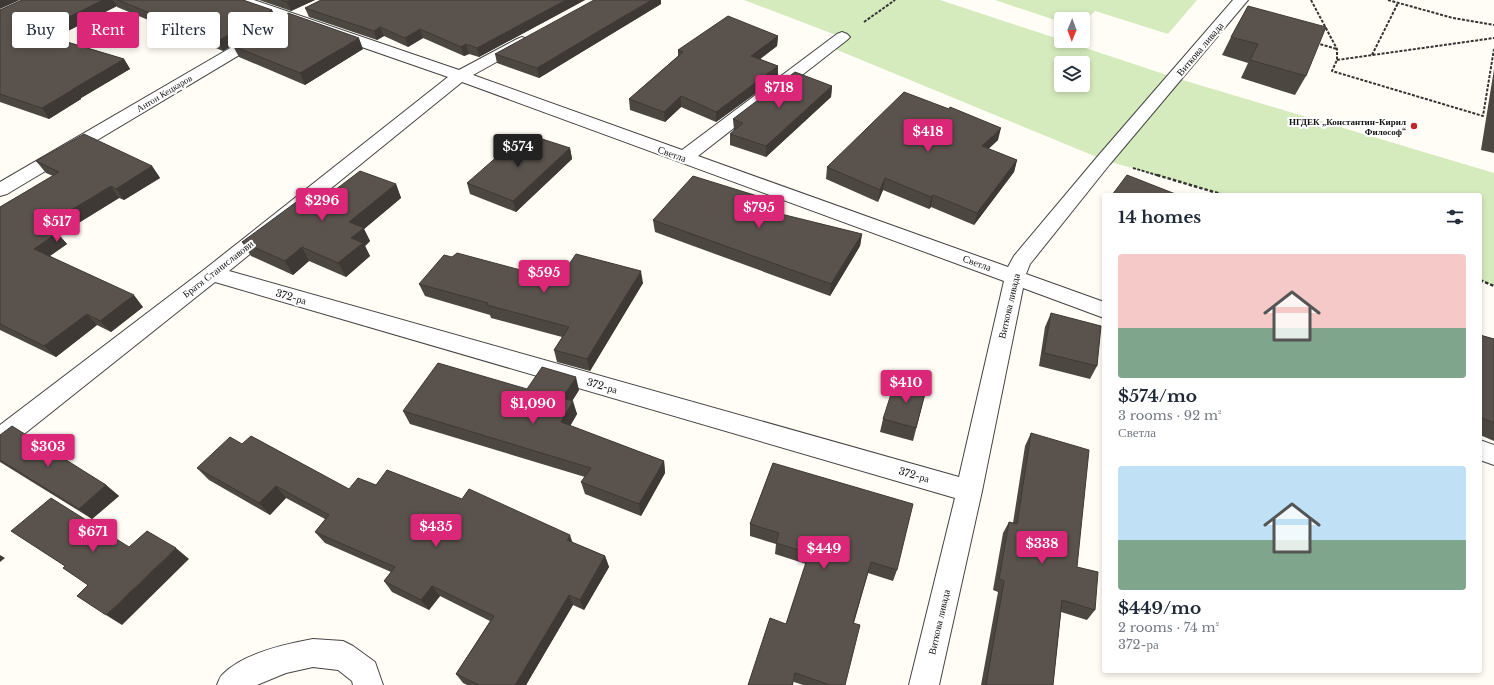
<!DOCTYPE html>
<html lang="en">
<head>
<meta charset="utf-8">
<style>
  :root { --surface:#fff; --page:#f6f6f7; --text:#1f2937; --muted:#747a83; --accent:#db2777 }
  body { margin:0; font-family:"Libre Baskerville",serif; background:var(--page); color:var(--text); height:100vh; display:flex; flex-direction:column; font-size:15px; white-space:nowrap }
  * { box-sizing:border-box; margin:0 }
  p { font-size:13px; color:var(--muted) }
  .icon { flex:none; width:22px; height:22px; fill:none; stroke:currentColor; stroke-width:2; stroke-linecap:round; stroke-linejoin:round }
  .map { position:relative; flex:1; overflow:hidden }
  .side { position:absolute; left:1102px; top:193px; width:380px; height:480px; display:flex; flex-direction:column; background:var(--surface); border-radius:4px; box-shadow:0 2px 6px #0003 }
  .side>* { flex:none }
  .hud { position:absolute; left:12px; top:12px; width:380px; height:36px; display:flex; gap:8px }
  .needle { width:26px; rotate:181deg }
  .tools { position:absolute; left:1054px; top:12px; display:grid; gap:8px }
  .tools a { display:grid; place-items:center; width:36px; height:36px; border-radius:4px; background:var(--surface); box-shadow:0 2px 6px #0003; font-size:20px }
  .price { position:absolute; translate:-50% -34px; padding:0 9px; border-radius:4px; background:var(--accent); color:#fff; font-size:13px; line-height:26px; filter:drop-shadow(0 1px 2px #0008) }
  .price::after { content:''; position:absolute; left:50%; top:24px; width:12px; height:9px; margin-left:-6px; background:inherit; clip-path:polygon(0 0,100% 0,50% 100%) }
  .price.current { background:#222; color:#fff }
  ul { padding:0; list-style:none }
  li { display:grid; align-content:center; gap:8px; height:212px; padding:0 16px }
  li span { display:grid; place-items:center; height:124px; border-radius:4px; color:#555 }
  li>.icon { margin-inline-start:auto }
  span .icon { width:72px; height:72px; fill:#fffc; stroke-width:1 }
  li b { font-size:17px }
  h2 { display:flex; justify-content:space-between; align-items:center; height:48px; padding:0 16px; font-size:17px }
  .tag { padding:0 14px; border-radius:4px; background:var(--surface); box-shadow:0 2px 6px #0003; font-size:14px; line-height:36px }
  .tag.current { background:var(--accent); color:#fff }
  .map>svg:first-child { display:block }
</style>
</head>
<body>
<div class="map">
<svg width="1494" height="685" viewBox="0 0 1494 685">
  <rect width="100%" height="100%" fill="#fffdf5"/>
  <path fill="#d5ebbd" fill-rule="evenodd" d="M744 0H940L1176 78 1494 173V286L1480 280V195H1224L1104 160 830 47 841 37ZM1061 63H1083V85H1061Z
    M995 0H1197L1168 34 1095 11 1083 23V19H1061V22Z"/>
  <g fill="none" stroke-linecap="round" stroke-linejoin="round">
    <g stroke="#444" stroke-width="2">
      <path id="minor" d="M233 0H254L459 70 517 39 522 37 527 39 530 42 527 45 473 75 682 150 837 34 842 32 847 34 850 37 847 40 698 156 1008 267 1014 256 1098 156 1233 0H1248L1110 164 1030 264 1026 274 1104 302V318L1023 288 982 491 939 685H909L955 498 215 282 9 446 0 449V425L205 269 448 77 235 3ZM462 82 1004 281 959 477 229 271Z
        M261 31 266 33 269 36 266 39 7 194 0 196V182L256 33Z
        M1480 440 1494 445V465L1480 460Z
        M313 639 343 641 353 646 375 662 383 685H353L352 681 338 670 313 667 286 673 257 685H217C219 681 220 676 223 674 244 653 285 644 313 639Z"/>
    </g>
    <path stroke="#333" stroke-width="2" stroke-dasharray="3 1.5" stroke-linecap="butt" d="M1311 0 1337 49V60L1332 71 1483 116 1494 49
      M1388 0 1453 18 1494 25
      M864 22 895 0
      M1316 43 1337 49
      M1372 55 1398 3
      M1337 60 1494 38
      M1133 168 1160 176"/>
    <path stroke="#333" stroke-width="2.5" stroke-dasharray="3.5 2" stroke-linecap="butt" d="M1157 175 1224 195
      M1480 280 1494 286"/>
    <use href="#minor" fill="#fff" fill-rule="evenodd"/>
  </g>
  <path fill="#4d4742" d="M22 0H243L272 10 276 19 223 51 117 7V6L54 38 124 59 130 69 81 98V99L49 119 0 102V10Z
    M259 0H315L291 11Z
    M321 0H585L479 57 469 54 464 56 423 38 408 47 384 36 377 40 309 17 305 8Z
    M661 4 539 78 497 63 495 54Z
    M1248 6 1306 76 1295 95 1241 78 1248 63 1222 55 1231 37Z
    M778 36 777 46 760 59 778 66V77L716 122 681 107 665 122 630 110 629 99 678 56V50Z
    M233 46 363 49 305 85 239 57Z
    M1494 69V153L1481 150Z
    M832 86 831 97 766 157 730 145V134L734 130 733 119Z
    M949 109 998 140 988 149 1017 160 1014 172 974 225 931 207 929 209 883 190 878 202 826 179 827 167Z
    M529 144 570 148 572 159 516 212 470 194 467 183Z
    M36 161 152 166 160 178 124 200 119 198 59 235 67 244 50 256 143 307 111 332 97 325 56 357 0 330V207L53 176 46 173Z
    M396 184 401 198 364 229 370 241 365 246 370 256 346 277 309 261 293 275 251 256 242 242 314 206Z
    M783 204V215L862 234 860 246 830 296 655 232 653 220Z
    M558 280 643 283 590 371 557 362 554 350 562 337 491 318 490 315 425 296 419 284Z
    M1051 313 1097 366 1090 379 1039 366 1045 327Z
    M1480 335 1494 339V441L1480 435Z
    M927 386 913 441 880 432 883 419Z
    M527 389 579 390 572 401 577 414 570 426 664 461 665 473 641 516 585 494 581 482 585 477 410 424 403 411Z
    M1031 433 1077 567 1095 610 1087 620 1061 612 1053 685H981L998 592 993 590 1003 533 1009 522 1013 523 1025 446Z
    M0 435 106 485 119 496 92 519 0 462Z
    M242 444 349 489 376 485 573 543 605 556 609 567 584 610 573 605 526 685H467L463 683 456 674 490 621 440 596 429 610 392 592 384 581 391 572 325 543 315 532 325 519 286 498 270 515 209 480 197 468Z
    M773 463 897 570 893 581 868 573 854 623 845 685H803L794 682 786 624 806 564 775 554 776 544 750 536V524Z"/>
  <path fill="#3f3936" d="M0 0H20L0 9Z
    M103 0H113L117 6 44 43 37 33Z
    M291 0H315L291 11 287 2Z
    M566 0H585L479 57 477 48Z
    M651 0H661V4L539 78 537 68Z
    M272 10 276 19 223 51 218 41Z
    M380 27 384 36 377 40 374 31Z
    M420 29 423 38 408 47 405 38Z
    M778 36 777 46 751 66V56Z
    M359 38 363 49 305 85 300 73Z
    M466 44 469 54 464 56 461 47Z
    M124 59 130 69 81 98V99L49 119 42 108 73 89Z
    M778 66V77L716 122V112Z
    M832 86 831 97 766 157V146Z
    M681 96V107L665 122 664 112Z
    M1001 128 998 140 979 158 982 146Z
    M570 148 572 159 516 212 513 201Z
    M1017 160 1014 172 974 225 977 213Z
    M152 166 160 178 124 200 116 189Z
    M885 178 883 190 878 202 880 190Z
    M396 184 401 198 364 229 370 241 365 246 370 256 346 277 338 263 351 238 349 222Z
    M111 186 119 198 59 235 67 244 44 260 34 249 43 227Z
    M933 195 931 207 929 209 931 197Z
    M783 204V216L777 213Z
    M862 234 860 246 830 296 831 284Z
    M302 247 309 261 293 275 285 261Z
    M641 271 643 283 590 371 587 359Z
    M134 295 143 307 111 332 100 321Z
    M87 314 97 325 56 357 44 346Z
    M576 377 579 390 566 411 562 398Z
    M573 401 577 414 565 435 561 422Z
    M664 461 665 473 641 516 639 504Z
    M106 485 119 496 92 519 79 509Z
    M276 486 286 498 270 515 259 503Z
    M570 535 574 547 567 540Z
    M176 548 189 559 122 625 106 615Z
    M0 555 5 558 0 562Z
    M605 556 609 567 584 610 580 600Z
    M432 586 440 596 429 610 421 600Z
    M569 595 573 605 526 685H515Z
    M795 673 793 685H792Z"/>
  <path fill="#5a524d" stroke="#3f3936" d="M22 0H103L37 33 124 59 73 89H74L42 108 0 94V10Z
    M118 0H243L272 10 218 41Z
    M281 0H291L287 2Z
    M321 0H566L477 48 466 44 461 47 420 29 405 38 380 27 374 31 305 8Z
    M594 0H651L537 68 495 54Z
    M1248 6 1326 27 1306 76 1250 60 1258 44 1231 37Z
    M288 13 359 38 300 73 233 46Z
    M728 16 778 36 751 56 778 66 716 112 681 96 664 112 629 99 683 52 678 50Z
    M795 72 832 86 766 146 730 134 743 123 733 119Z
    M904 92 949 109 950 107 1001 128 982 146 1017 160 977 213 933 195 931 197 885 178 880 190 827 167Z
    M84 134 152 166 116 189 111 186 43 227 57 233 34 249 134 295 100 321 87 314 44 346 0 324V207L59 172 36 161Z
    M536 137 570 148 513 201 467 183 516 140 529 144Z
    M360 171 396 184 349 222 364 228 351 238 363 243 338 263 302 247 285 261 242 242 299 200 314 206Z
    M1127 175 1178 195H1112Z
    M693 176 783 204 777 213 862 234 831 284 653 220Z
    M457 253 558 280 576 254 641 271 587 359 554 350 569 327 487 305 488 303 419 284 444 255 452 257Z
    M1051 313 1101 326 1097 366 1044 353Z
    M1480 335 1494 339V423L1480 417Z
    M438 363 527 389 542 367 576 377 562 398 573 401 561 422 664 461 639 504 581 482 591 468 403 411Z
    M900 379 927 386 916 428 883 419 893 388 897 389Z
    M12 426 106 485 79 509 0 460V435Z
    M1031 433 1089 450 1077 567 1098 572 1095 610 1062 600 1053 685H986L1004 581 999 579 1009 522 1017 524Z
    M251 436 349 489 358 478 376 485 387 470 462 499 469 489 570 535 567 540 605 556 580 600 569 595 515 685H479L456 674 494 616 432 586 421 600 384 581 395 567 315 532 329 515 276 486 259 503 197 468 230 437 242 444Z
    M773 463 913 504 897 570 871 562 853 623 860 625 845 685H830L795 673 792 685H748L770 618 786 624 809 553 776 543 779 533 750 524Z
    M51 498 129 547 147 531 176 548 106 615 77 596 88 585 63 568 65 566 11 531Z"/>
  <circle fill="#c4262e" stroke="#fff" stroke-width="1.5" cx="1414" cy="126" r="4"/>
  <g text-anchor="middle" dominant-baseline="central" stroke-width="4" stroke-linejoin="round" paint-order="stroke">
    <g font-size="9" fill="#111" stroke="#fff">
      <text transform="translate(164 93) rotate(-31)">Антон Кецкаров</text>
    </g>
    <g font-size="9" font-weight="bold" fill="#111" stroke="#fff" text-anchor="end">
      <text x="1406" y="121">НГДЕК „Константин-Кирил<tspan x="1406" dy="10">Философ“</tspan></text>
    </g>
    <g font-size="10" fill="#111" stroke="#fff">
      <text transform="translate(1200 49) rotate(-50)">Виткова ливада</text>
      <text transform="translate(672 154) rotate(20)">Светла</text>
      <text transform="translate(977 263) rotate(20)">Светла</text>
      <text transform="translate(218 269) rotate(-38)">Братя Станиславови</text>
      <text transform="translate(291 297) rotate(16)">372-ра</text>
      <text transform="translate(1009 306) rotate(-77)">Виткова ливада</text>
      <text transform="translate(602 386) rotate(16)">372-ра</text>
      <text transform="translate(914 475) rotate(16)">372-ра</text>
      <text transform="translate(939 622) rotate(-77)">Виткова ливада</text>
    </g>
  </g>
</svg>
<div class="tools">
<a><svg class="needle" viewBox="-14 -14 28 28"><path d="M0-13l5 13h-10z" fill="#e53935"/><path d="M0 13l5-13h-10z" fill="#747a83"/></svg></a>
<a><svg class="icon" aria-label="layers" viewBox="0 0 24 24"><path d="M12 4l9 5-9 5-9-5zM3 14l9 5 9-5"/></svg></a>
</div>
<b class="price" style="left:779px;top:109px">$718</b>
<b class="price" style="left:928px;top:153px">$418</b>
<b class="price current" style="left:518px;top:168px">$574</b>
<b class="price" style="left:322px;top:222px">$296</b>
<b class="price" style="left:759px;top:229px">$795</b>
<b class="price" style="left:57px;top:243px">$517</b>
<b class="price" style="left:544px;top:294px">$595</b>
<b class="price" style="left:906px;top:404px">$410</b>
<b class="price" style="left:533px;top:425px">$1,090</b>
<b class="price" style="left:48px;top:468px">$303</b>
<b class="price" style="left:436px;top:548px">$435</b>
<b class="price" style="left:93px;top:553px">$671</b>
<b class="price" style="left:1042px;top:565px">$338</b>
<b class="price" style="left:824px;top:570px">$449</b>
<div class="hud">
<a class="tag">Buy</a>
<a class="tag current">Rent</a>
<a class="tag">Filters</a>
<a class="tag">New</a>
</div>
<section class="side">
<h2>14 homes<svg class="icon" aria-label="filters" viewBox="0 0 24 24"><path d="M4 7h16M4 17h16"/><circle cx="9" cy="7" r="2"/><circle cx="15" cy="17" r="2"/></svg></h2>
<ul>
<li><span style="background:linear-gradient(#f6c9c9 60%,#7fa58c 0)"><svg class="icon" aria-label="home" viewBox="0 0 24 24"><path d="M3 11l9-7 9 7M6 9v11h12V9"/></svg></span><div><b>$574/mo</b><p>3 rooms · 92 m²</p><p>Светла</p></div></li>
<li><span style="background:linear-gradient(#bfe0f5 60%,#7fa58c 0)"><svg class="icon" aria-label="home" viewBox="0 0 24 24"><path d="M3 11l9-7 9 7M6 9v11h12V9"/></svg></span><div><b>$449/mo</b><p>2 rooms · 74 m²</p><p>372-ра</p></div></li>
</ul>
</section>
</div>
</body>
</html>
